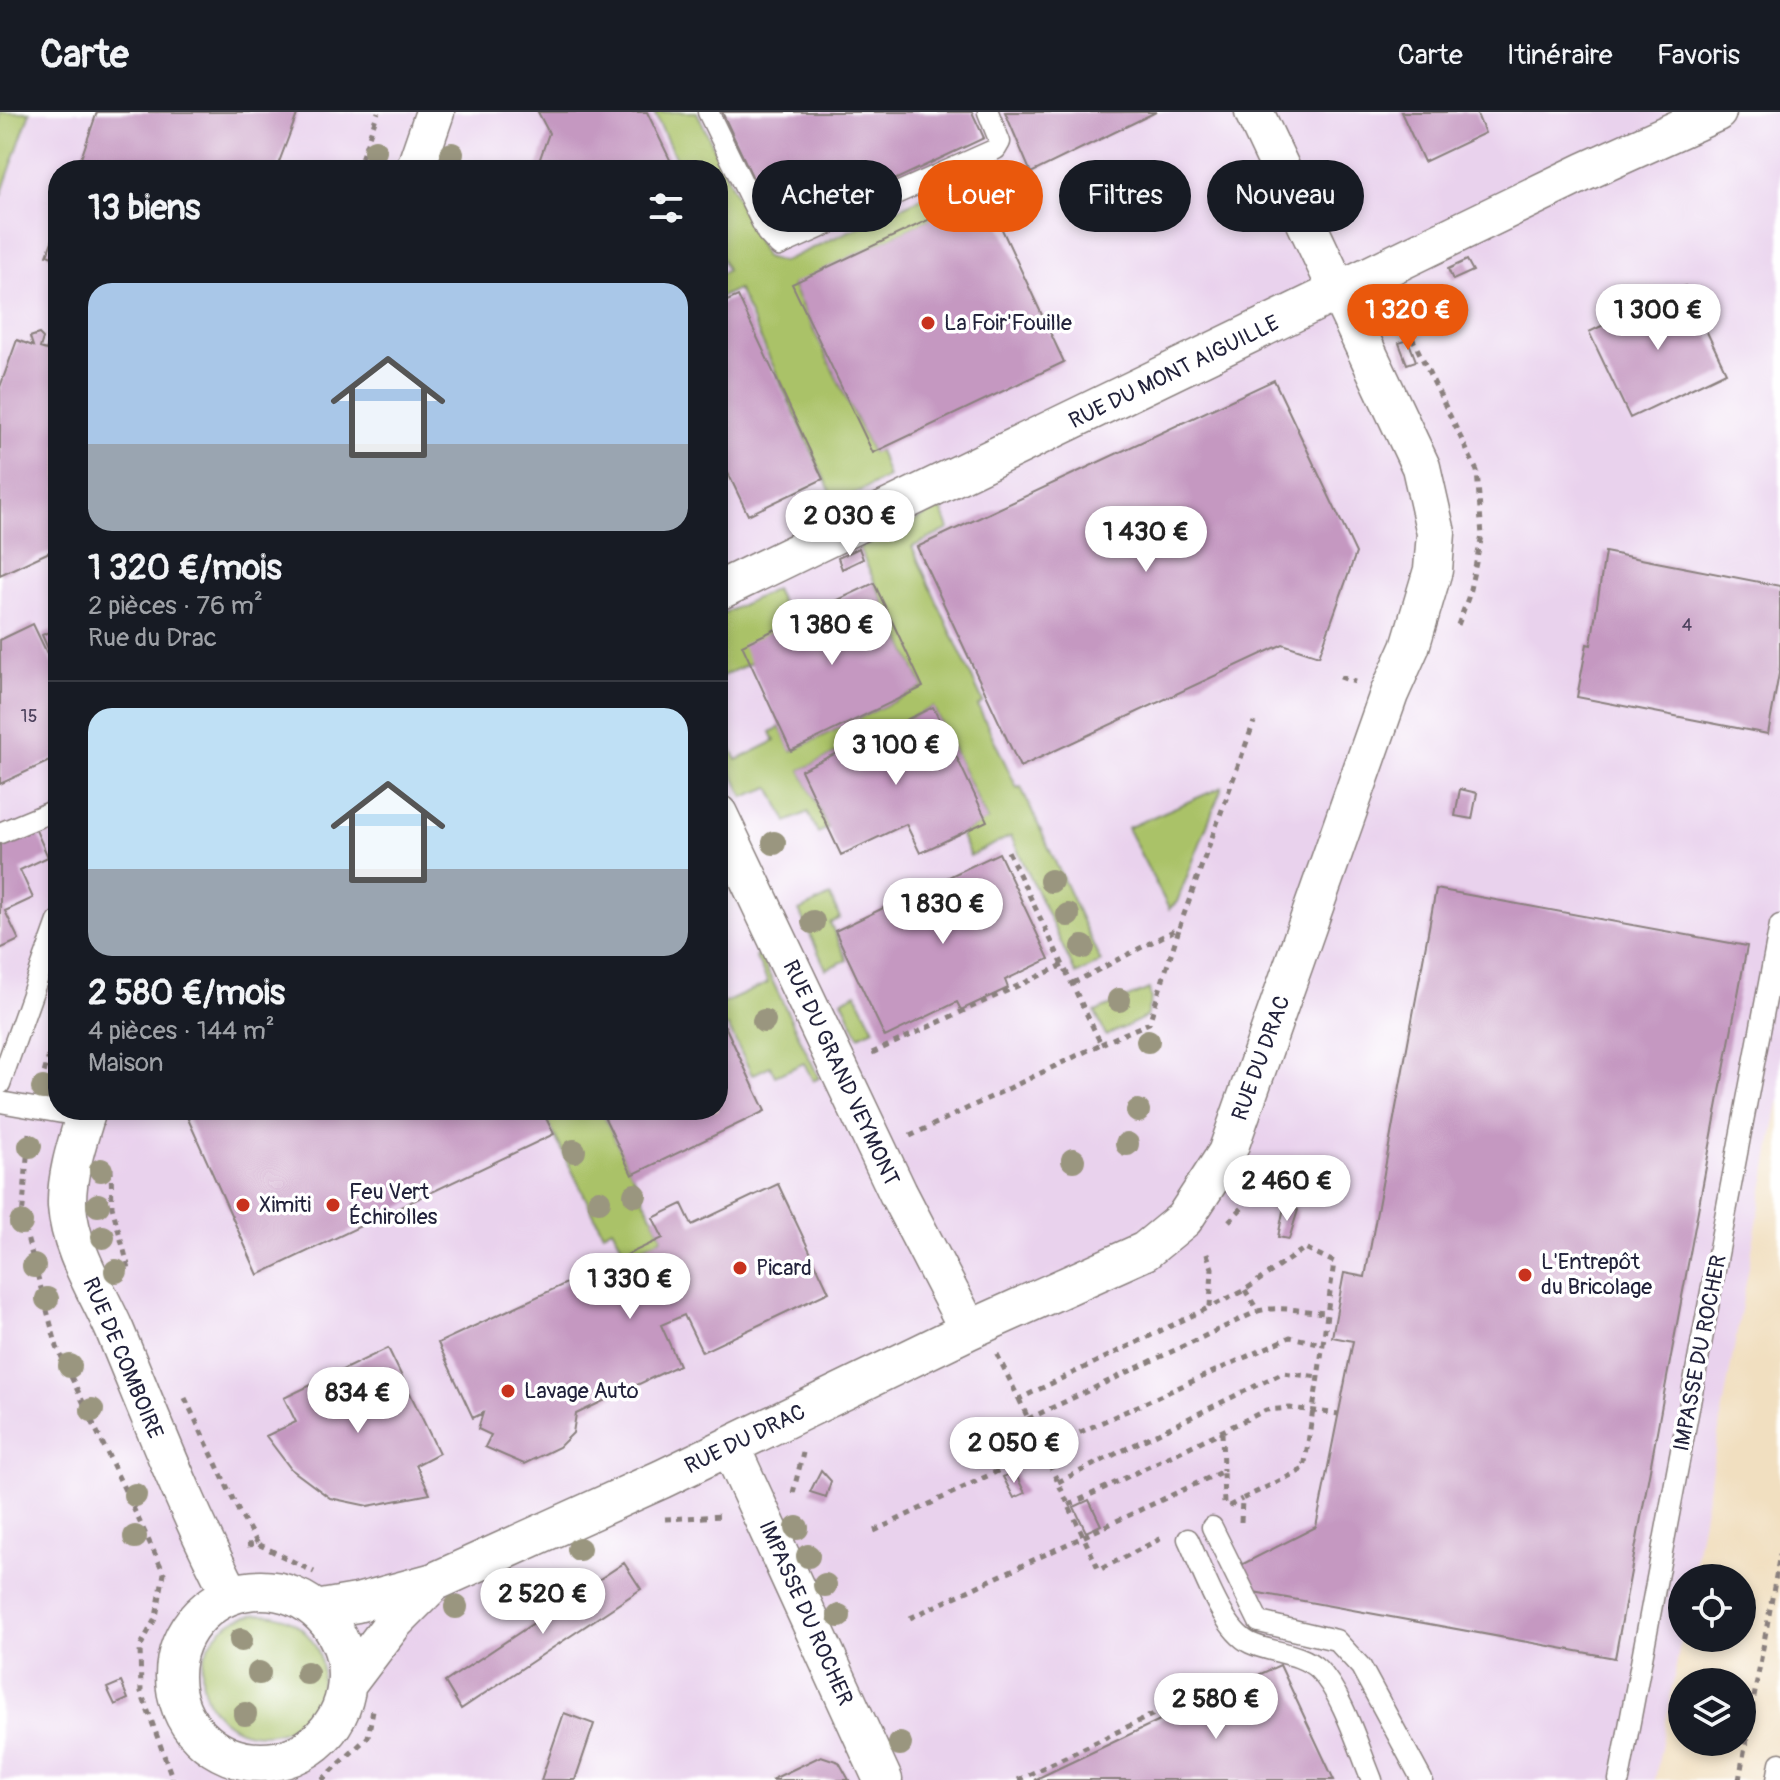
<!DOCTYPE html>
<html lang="fr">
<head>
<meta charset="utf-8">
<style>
  :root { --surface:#171b24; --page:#242831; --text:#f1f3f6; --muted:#9ea1a6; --line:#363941; --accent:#ea580c }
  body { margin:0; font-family:Pangolin,sans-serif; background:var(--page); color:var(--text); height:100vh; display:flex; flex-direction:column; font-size:30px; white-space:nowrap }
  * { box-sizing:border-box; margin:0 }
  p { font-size:26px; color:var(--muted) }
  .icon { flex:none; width:44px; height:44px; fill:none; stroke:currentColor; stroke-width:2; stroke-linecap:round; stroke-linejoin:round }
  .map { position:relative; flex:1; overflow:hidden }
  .drawer { position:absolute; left:48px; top:48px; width:680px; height:960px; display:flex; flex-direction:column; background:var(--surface); border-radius:32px; box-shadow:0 4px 12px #0003 }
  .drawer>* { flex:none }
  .top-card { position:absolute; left:752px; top:48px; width:760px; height:72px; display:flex; gap:16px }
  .controls { position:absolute; left:1668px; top:1452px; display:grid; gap:16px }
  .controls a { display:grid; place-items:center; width:88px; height:88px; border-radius:50%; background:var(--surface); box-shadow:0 4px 12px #0003; font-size:40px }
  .price { position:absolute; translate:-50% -68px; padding:0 18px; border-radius:28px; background:#fff; color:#222; font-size:26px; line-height:52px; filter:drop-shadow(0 2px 4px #0008) }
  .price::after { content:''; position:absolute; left:50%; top:48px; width:24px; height:18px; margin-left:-12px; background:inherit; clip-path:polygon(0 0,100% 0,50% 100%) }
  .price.active { background:var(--accent); color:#fff }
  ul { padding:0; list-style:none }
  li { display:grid; align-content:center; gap:16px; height:424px; padding:0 40px }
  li+li { border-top:2px solid var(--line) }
  li span { display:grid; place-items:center; height:248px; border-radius:24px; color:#555 }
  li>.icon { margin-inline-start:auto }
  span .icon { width:144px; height:144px; fill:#fffc; stroke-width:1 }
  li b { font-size:34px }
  h2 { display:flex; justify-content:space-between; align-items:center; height:96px; padding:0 40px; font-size:34px }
  .pill { padding:0 28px; border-radius:36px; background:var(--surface); box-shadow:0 4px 12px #0003; font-size:28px; line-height:72px }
  .pill.active { background:var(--accent); color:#fff }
  header { display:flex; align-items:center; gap:48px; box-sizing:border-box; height:112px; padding:0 40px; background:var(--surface); border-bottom:2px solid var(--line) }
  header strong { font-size:38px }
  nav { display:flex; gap:44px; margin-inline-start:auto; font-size:28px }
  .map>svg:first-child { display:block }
</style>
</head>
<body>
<header>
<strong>Carte</strong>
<nav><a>Carte</a><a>Itinéraire</a><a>Favoris</a></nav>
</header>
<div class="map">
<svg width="1780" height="1668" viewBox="0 0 1780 1668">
  <rect width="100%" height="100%" fill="#fff"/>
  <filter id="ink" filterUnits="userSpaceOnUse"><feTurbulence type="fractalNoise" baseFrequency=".0125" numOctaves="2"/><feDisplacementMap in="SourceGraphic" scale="16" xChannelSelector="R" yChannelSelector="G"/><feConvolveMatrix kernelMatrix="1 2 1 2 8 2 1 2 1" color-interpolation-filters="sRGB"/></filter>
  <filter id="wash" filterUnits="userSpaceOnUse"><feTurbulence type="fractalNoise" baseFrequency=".006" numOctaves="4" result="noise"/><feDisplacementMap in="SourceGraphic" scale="32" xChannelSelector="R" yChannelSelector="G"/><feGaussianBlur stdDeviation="1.8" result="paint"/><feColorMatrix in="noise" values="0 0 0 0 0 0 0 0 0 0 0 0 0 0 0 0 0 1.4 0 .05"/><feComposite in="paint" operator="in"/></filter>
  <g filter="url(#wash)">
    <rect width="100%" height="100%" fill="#f1dfc0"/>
    <path fill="#e9d2ed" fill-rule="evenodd" d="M26 0H1780V985L1692 1466H1682V1522L1655 1668H0V73ZM58 58H718V998H58Z"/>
    <path fill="#aac267" stroke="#667251" stroke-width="2" d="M0 0H30L0 86Z
      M654 0H697L765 145 782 150 956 70 962 92 792 173 872 340 879 338 888 365 842 388 831 381 738 177 718 186V163L727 158 718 138V58H681Z
      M941 396 949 417 912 435 983 590 978 594 1017 676 1021 675 1101 850 1076 863 1011 724 970 744 960 722 987 708 933 595 801 658 828 716 818 721 808 700 787 710 770 675 744 685 718 632 726 626 737 648 775 629 771 620 780 615 792 639 923 575 859 436Z
      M775 477 791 510 751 551 718 566V504Z
      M1222 675 1177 790 1169 797 1127 716Z
      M830 784 840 806 830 811 847 848 826 857 799 799Z
      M759 841 819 966 813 969 804 951 775 964 770 954 752 963 728 914 718 918V894L768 871 755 844Z
      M1149 877 1151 887 1146 905 1106 924 1095 900Z
      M856 881 874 917 859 924 842 888Z
      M542 998H601L663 1126 627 1143 612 1116 603 1121Z
      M202 1562a60 60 0 1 1 120 0a60 60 0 1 1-120 0Z"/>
    <g id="blocks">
      <path fill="#c598c1" d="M97 0H298L276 58H77Z
        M538 0H647L675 58H536L549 21Z
        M722 0H972L984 26 779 122Z
        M1005 0H1156L1031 61Z
        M1401 0H1476L1485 21 1424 50Z
        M985 81 1064 250 873 341 792 172Z
        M58 113V147L47 143Z
        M1467 148 1473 159 1453 168 1448 157Z
        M1685 174 1726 260 1630 306 1589 220Z
        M738 184 823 367 748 403 718 340V193Z
        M58 206V436L0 463V275L17 228 33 234 30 225 39 222 43 226 40 236 46 238Z
        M1408 228 1416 249 1407 252 1399 231Z
        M1274 268 1356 441 1319 544 1283 532 1020 655 917 435Z
        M859 436 863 447 842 457 838 446Z
        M1605 440 1780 474V556L1768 622 1577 585 1587 532 1591 533Z
        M874 471 923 575 791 639 742 533Z
        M33 512 58 564V645L0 672V528Z
        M51 519 58 533V559L42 523Z
        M933 595 987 709 920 741 906 712 841 743 801 658Z
        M1460 677 1477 681 1472 707 1455 704Z
        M35 716 48 745 20 758 33 786 5 799 19 828 0 837V732Z
        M999 741 1049 847 1005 868 1008 876 961 898 957 890 885 925 835 819Z
        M1436 777 1747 834 1615 1546 1254 1480 1241 1453 1316 1415 1353 1229 1332 1225 1344 1161 1365 1165Z
        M725 914 765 999 632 1063 601 998H718V918Z
        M184 998H542L554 1022 258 1163Z
        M778 1072 829 1180 702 1240 684 1203 661 1213 679 1253 576 1302 573 1321 559 1335 524 1352 485 1335 491 1323 478 1317 483 1301 473 1306 438 1231 663 1126 653 1106 682 1092 692 1113Z
        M1284 1095 1298 1098 1289 1127 1278 1125Z
        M388 1236 439 1341 416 1353 430 1382 368 1394 330 1386 291 1357 266 1324 296 1310 284 1286Z
        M821 1358 831 1369 826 1385 810 1380Z
        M1014 1359 1025 1381 1014 1386 1003 1365Z
        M1089 1388 1101 1413 1086 1420 1074 1395Z
        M624 1451 641 1477 461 1597 445 1570Z
        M1280 1553 1334 1668H1034L1162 1607Z
        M121 1570 128 1587 115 1593 107 1576Z
        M564 1601 594 1612 575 1668H541Z
        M821 1644 839 1650 849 1668H771Z"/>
    </g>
  </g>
  <g filter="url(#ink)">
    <use href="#blocks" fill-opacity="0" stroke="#8a807e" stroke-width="2"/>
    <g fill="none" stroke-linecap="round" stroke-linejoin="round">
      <g stroke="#8a807e" stroke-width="23">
        <path id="lane" d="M708 0 767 121 779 134 996 37 1000 30 988 0
          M0 721 58 697
          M0 972 58 809
          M0 990 85 1005
          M1212 1415 1259 1510 1336 1528 1361 1555 1422 1668
          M1188 1427C1201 1454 1222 1518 1250 1531 1271 1541 1300 1540 1318 1557 1342 1580 1359 1637 1372 1668
          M1619 1668 1780 813
          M1777 1668 1780 1651"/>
      </g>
      <g stroke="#8a807e" stroke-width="41">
        <path id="street" d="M415 58 435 0
          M718 479 1584 60 1717 0
          M718 702 898 1081 969 1218
          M87 998C78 1028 66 1062 67 1094 70 1138 98 1180 115 1219 152 1308 186 1397 231 1483
          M730 1334 883 1668
          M175 1564a86 86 0 1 1 172 0a86 86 0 1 1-172 0Z
          M316 1498 357 1491 434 1470 662 1367 969 1218 1145 1139 1184 1107 1227 1041 1389 582 1410 535 1433 458 1436 421 1421 355 1254 0
          M347 1572 394 1510 432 1472"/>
      </g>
      <path stroke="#8a807e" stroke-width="5" stroke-dasharray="6 6" stroke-linecap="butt" d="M357 58 378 0
        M1414 184 1401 203 1477 359 1482 424 1468 486 1458 513
        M1340 565 1355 570
        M718 649 727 669
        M1073 871 1179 816 1254 610
        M1101 932 1149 911 1179 817
        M872 941 1063 853
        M41 972 58 912
        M29 1021 22 1107 57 1235 164 1461 156 1505 140 1535 141 1580 173 1668
        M910 1024 1101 932 1006 735
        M111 1056 112 1095 130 1160
        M1229 1109 1244 1094 1252 1074
        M1245 1178 1258 1199C1281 1193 1303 1200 1328 1201
        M997 1242 1019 1287 1210 1195
        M185 1286 240 1402 258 1432
        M1019 1287 1099 1458 1162 1426
        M1028 1307 1258 1199
        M1222 1320 1223 1359
        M1058 1370 1282 1261 1320 1265
        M793 1381 803 1341
        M1069 1393 1266 1298 1290 1296 1339 1302
        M1229 1394 1242 1387
        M665 1407 723 1404
        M1241 1410 1242 1387 1304 1357 1323 1232
        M874 1419 1043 1337 1290 1225 1323 1232 1334 1150 1305 1136 1245 1178 1210 1195 1212 1156 1205 1137
        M247 1433 258 1432 314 1460
        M910 1506 1223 1359 1224 1393
        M322 1668 368 1625 373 1598
        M1018 1668 1193 1583
        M1739 1668 1780 1442"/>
      <use href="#lane" stroke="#fff" stroke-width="20"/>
      <use href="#street" stroke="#fff" stroke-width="38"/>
    </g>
    <g fill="#9a967f">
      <circle cx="375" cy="39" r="12"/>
      <circle cx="452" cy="42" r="12"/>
      <circle cx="774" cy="731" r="12"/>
      <circle cx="1051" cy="769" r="12"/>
      <circle cx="1068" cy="803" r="12"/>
      <circle cx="813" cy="810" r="12"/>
      <circle cx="1083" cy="835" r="12"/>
      <circle cx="1119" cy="888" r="12"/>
      <circle cx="764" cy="909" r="12"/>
      <circle cx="1148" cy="929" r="12"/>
      <circle cx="43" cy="976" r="12"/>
      <circle cx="1138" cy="999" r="12"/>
      <circle cx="1127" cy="1032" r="12"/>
      <circle cx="30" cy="1034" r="12"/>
      <circle cx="574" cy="1039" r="12"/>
      <circle cx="1073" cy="1048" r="12"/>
      <circle cx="101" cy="1058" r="12"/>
      <circle cx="635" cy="1083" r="12"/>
      <circle cx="599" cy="1089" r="12"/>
      <circle cx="98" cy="1093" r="12"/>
      <circle cx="21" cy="1111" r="12"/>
      <circle cx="103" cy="1125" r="12"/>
      <circle cx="34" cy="1154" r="12"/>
      <circle cx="116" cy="1159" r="12"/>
      <circle cx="47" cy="1187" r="12"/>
      <circle cx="70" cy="1254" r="12"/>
      <circle cx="92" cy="1298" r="12"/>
      <circle cx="135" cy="1383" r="12"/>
      <circle cx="797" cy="1416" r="12"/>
      <circle cx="135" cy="1425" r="12"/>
      <circle cx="579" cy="1437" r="12"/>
      <circle cx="808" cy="1444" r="12"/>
      <circle cx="825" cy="1473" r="12"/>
      <circle cx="456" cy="1495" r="12"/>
      <circle cx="839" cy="1504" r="12"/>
      <circle cx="241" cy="1528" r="12"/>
      <circle cx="259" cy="1561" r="12"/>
      <circle cx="307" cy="1561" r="12"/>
      <circle cx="245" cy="1602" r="12"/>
      <circle cx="900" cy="1632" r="12"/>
    </g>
  </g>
  <g fill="#c8321e" stroke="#fff" stroke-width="3">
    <circle cx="928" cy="211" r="8"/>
    <circle cx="243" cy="1093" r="8"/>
    <circle cx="333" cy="1093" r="8"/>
    <circle cx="740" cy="1156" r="8"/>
    <circle cx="1525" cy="1163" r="8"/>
    <circle cx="508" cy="1279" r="8"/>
  </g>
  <g text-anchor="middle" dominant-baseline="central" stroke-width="7" stroke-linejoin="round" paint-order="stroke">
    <g font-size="18" fill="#4b405c">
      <text x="1687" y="513">4</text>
      <text x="29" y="604">15</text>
    </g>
    <g font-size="22" fill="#22223b" stroke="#fff" text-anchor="start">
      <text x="944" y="211">La Foir'Fouille</text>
      <text x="349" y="1080">Feu Vert<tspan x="349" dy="25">Échirolles</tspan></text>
      <text x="259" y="1093">Ximiti</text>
      <text x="1541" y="1150">L'Entrepôt<tspan x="1541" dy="25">du Bricolage</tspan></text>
      <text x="756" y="1156">Picard</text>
      <text x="524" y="1279">Lavage Auto</text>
    </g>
    <g font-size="22" fill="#22223b" stroke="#fff">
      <text transform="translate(1174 260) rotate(-26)">RUE DU MONT AIGUILLE</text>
      <text transform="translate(1261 946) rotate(-70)">RUE DU DRAC</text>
      <text transform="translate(841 961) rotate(65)">RUE DU GRAND VEYMONT</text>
      <text transform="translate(1700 1241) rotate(-79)">IMPASSE DU ROCHER</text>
      <text transform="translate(123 1246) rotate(67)">RUE DE COMBOIRE</text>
      <text transform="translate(745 1327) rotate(-26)">RUE DU DRAC</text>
      <text transform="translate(806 1501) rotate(66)">IMPASSE DU ROCHER</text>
    </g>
  </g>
</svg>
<div class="controls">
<a><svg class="icon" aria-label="locate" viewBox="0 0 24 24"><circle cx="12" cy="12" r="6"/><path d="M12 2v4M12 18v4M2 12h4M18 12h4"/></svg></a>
<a><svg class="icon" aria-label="layers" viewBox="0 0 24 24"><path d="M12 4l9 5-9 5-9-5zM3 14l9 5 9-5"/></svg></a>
</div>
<b class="price active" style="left:1408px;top:240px">1 320 €</b>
<b class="price" style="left:1658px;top:240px">1 300 €</b>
<b class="price" style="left:850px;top:446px">2 030 €</b>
<b class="price" style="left:1146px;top:462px">1 430 €</b>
<b class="price" style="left:832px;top:555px">1 380 €</b>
<b class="price" style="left:896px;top:675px">3 100 €</b>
<b class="price" style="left:943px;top:834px">1 830 €</b>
<b class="price" style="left:1287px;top:1111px">2 460 €</b>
<b class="price" style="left:630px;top:1209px">1 330 €</b>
<b class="price" style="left:358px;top:1323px">834 €</b>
<b class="price" style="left:1014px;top:1373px">2 050 €</b>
<b class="price" style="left:543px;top:1524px">2 520 €</b>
<b class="price" style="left:1216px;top:1629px">2 580 €</b>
<div class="top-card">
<a class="pill">Acheter</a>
<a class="pill active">Louer</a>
<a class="pill">Filtres</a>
<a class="pill">Nouveau</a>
</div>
<section class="drawer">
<h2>13 biens<svg class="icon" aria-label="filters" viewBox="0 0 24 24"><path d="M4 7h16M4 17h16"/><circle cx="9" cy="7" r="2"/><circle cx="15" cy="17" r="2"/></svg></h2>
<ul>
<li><span style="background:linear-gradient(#a9c7e8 65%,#9aa5b1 0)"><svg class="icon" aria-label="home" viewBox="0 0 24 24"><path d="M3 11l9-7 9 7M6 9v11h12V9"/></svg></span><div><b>1 320 €/mois</b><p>2 pièces · 76 m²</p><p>Rue du Drac</p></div></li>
<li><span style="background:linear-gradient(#bfe0f5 65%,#9aa5b1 0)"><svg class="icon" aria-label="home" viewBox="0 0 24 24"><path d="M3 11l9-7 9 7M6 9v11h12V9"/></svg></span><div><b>2 580 €/mois</b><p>4 pièces · 144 m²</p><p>Maison</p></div></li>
</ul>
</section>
</div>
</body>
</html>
